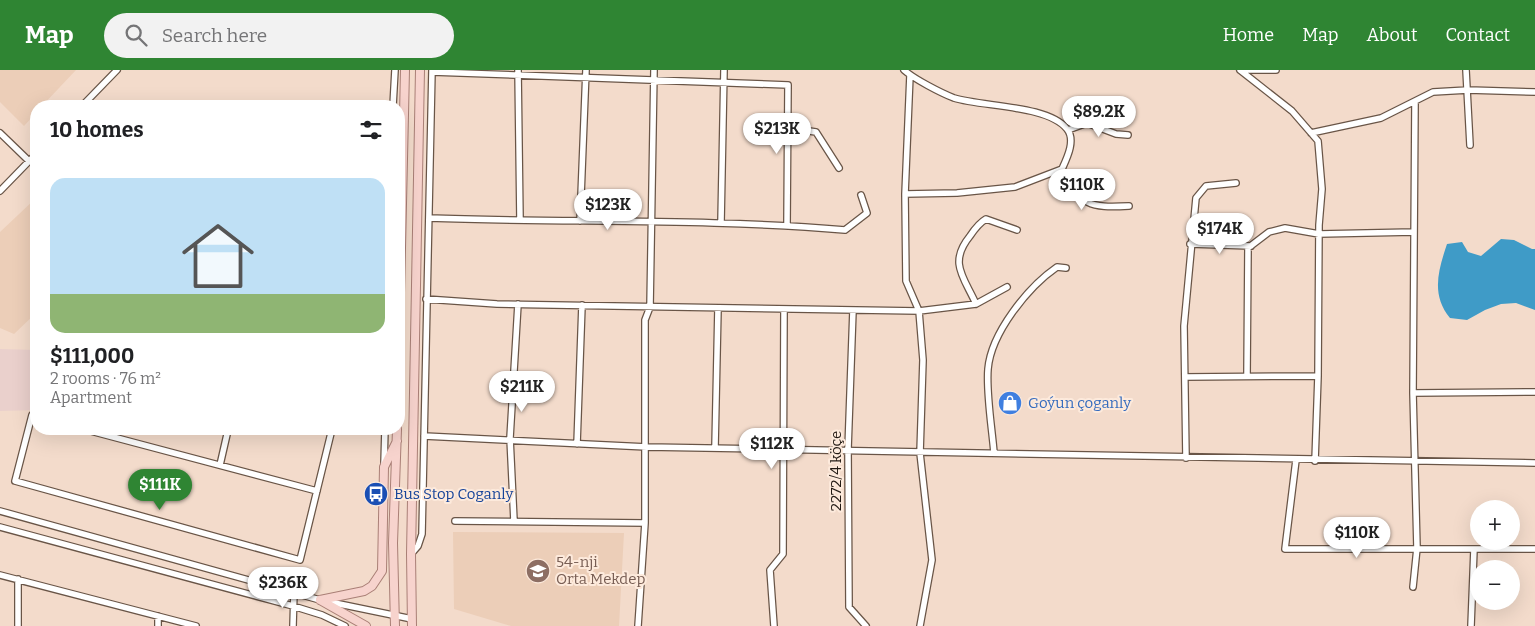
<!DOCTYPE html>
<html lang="en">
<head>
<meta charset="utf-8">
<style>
  :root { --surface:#fff; --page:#f2f2f2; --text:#202124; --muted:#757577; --accent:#2f8533 }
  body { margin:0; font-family:Bitter,serif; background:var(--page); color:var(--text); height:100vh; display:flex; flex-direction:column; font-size:19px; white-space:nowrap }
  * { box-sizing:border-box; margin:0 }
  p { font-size:16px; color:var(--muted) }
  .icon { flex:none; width:28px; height:28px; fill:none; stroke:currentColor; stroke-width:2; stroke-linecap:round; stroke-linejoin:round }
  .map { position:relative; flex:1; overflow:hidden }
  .panel { position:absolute; left:30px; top:30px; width:375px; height:335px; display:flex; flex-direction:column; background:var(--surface); border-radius:20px; box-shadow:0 5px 20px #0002 }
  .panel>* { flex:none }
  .controls { position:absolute; left:1470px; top:430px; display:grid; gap:10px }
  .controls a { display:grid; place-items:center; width:50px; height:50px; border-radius:50%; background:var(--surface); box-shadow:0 5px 20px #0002; font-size:25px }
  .price { position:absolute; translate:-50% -42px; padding:0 11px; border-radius:18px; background:#fff; color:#222; font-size:16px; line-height:32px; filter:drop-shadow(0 1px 2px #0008) }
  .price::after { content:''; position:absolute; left:50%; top:30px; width:15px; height:11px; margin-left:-8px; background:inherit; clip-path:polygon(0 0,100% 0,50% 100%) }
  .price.selected { background:var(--accent); color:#fff }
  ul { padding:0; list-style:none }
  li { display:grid; align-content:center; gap:10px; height:265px; padding:0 20px }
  li span { display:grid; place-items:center; height:155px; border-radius:15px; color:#555 }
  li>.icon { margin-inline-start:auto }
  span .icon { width:90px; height:90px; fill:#fffc; stroke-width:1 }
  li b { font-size:21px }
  h2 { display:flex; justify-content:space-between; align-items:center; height:60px; padding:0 20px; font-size:21px }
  header { display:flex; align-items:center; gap:30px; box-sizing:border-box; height:70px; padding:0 25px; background:var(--accent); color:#fff }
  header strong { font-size:24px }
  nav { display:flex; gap:28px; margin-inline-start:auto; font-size:18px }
  .search { width:350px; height:45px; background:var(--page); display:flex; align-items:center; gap:12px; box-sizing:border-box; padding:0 18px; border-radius:28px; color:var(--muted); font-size:19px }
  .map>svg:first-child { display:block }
</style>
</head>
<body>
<header>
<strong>Map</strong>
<div class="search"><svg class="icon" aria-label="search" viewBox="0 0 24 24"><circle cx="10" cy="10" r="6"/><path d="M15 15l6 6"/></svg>Search here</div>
<nav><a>Home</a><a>Map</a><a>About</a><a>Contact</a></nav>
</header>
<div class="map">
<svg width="1535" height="556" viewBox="0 0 1535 556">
  <rect width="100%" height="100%" fill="#f3dbcb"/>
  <path fill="#ead0cc" d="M0 279 36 280V340L0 341Z"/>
  <path fill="#ecceb8" d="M0 0H76L42 36H36V43L24 56 0 32Z
    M36 128V243L14 264 0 258V162Z
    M453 462 624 463 619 556H511L454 539Z"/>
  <path fill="#3f9bc7" d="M1501 169 1514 170 1532 179H1535V240L1516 233 1501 234 1485 240 1467 250 1450 248C1431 225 1438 201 1447 174L1462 172 1468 182 1481 186Z"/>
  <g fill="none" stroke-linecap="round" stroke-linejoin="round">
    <g stroke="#695547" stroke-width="8">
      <path id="minor" d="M518 0 520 150
        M904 0C914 9 941 23 954 28 983 37 1048 35 1067 59 1076 70 1067 88 1062 99 1081 136 1089 138 1129 136
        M1240 0 1292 41 1318 71 1322 119 1319 155 1318 306 1315 391
        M1240 0H1276
        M1466 0 1470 75
        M432 2 788 15 787 155
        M910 5 905 124 906 211 919 241 923 290 920 383 932 490 920 556
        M82 36 117 0
        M393 36 395 0
        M788 58 816 62 839 98
        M1068 60 1087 53 1116 64 1128 65
        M0 63 29 91
        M1311 63 1381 48 1433 22 1468 20 1535 22
        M0 121 36 84
        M905 124 957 123 1015 117 1062 99
        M429 148C568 153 707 148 845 160L867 143 861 125
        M580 151 586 0
        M721 152 724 0
        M1190 174 1251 176
        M426 229 497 234 919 241 976 234 1007 217
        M976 234C964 207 948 193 970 166 974 160 979 153 986 149L1017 160
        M853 240 848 379 849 537 866 556
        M1247 306 1248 178 1269 162 1285 158 1319 164 1414 162
        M1185 307 1318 306
        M1413 323 1535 322
        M36 346 32 345 15 411 300 490 332 359
        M83 359 317 421
        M424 366 647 377 1535 393
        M577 374 582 235
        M715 377 718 238
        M994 383C992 358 986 323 988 299 991 263 1028 217 1057 197L1066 198
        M1186 388 1184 256 1196 128 1206 116 1236 113
        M1296 390 1285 479H1535
        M384 394 385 359
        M220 395 228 360 262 359
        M0 441 320 530 412 549
        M455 451 645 453
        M514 451 510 368 518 234
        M0 457 293 536 322 545 345 556
        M411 484 418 476 422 464 432 0
        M0 505 196 556
        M18 509V556
        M1413 517 1417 478 1413 323 1415 32
        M158 556V546
        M293 556 294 522
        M638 556 645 453V250L650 237 654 0
        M774 556 770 500 783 484 784 239
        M1471 556 1474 479"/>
    </g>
    <g stroke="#a97f76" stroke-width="10">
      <path id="major" d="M399 267 405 0
        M320 530 364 521 372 516 382 501 384 397 397 371
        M320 530 366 556
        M395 556 393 473 397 359
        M412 556 411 484 420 0"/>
    </g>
    <use href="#minor" stroke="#fff" stroke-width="5.5"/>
    <use href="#major" stroke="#f7d3cd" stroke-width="8"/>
  </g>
  <defs>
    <g id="shop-disc" transform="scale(1.25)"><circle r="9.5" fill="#3f7fe0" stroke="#fdeadc"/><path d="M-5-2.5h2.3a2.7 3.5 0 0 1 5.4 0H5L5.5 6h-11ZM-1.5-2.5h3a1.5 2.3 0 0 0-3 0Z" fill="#fff"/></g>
    <g id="bus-disc" transform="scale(1.25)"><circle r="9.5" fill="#1a4fb4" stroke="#fdeadc"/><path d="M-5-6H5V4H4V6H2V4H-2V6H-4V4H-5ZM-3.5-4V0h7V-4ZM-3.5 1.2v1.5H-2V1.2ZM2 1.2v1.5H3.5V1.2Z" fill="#fff"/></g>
    <g id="school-disc" transform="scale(1.25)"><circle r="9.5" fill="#8d6e63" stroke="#fdeadc"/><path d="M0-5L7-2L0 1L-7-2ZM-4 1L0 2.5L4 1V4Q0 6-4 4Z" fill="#fff"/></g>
  </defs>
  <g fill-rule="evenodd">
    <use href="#shop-disc" x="1010" y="333"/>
    <use href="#bus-disc" x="376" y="424"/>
    <use href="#school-disc" x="538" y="501"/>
  </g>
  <g text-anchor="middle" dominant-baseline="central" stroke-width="4" stroke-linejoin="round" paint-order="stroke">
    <g font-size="15" fill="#366cbe" stroke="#fdeadc" text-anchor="start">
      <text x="1028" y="333">Goýun çoganly</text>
    </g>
    <g font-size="15" fill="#221913" stroke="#fdeadc">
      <text transform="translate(836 401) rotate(-90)">2272/4 köçe</text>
    </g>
    <g font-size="15" fill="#164399" stroke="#fdeadc" text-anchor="start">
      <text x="394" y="424">Bus Stop Coganly</text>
    </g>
    <g font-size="15" fill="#785e54" stroke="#fdeadc" text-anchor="start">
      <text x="556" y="492">54-nji<tspan x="556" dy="17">Orta Mekdep</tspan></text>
    </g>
  </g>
</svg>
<div class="controls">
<a>+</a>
<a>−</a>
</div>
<b class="price" style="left:1099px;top:68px">$89.2K</b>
<b class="price" style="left:777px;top:85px">$213K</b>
<b class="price" style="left:1082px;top:141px">$110K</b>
<b class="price" style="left:608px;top:161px">$123K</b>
<b class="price" style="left:1220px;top:185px">$174K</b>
<b class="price" style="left:522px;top:343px">$211K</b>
<b class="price" style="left:772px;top:400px">$112K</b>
<b class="price selected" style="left:160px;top:441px">$111K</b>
<b class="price" style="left:1357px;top:489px">$110K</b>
<b class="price" style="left:283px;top:539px">$236K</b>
<section class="panel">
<h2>10 homes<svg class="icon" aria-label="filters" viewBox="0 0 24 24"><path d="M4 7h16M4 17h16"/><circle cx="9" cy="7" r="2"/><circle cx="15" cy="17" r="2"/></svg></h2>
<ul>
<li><span style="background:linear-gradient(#bfe0f5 75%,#8fb573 0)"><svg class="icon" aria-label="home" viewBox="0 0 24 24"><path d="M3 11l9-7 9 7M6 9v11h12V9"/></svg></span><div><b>$111,000</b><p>2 rooms · 76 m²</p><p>Apartment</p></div></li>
</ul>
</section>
</div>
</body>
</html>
